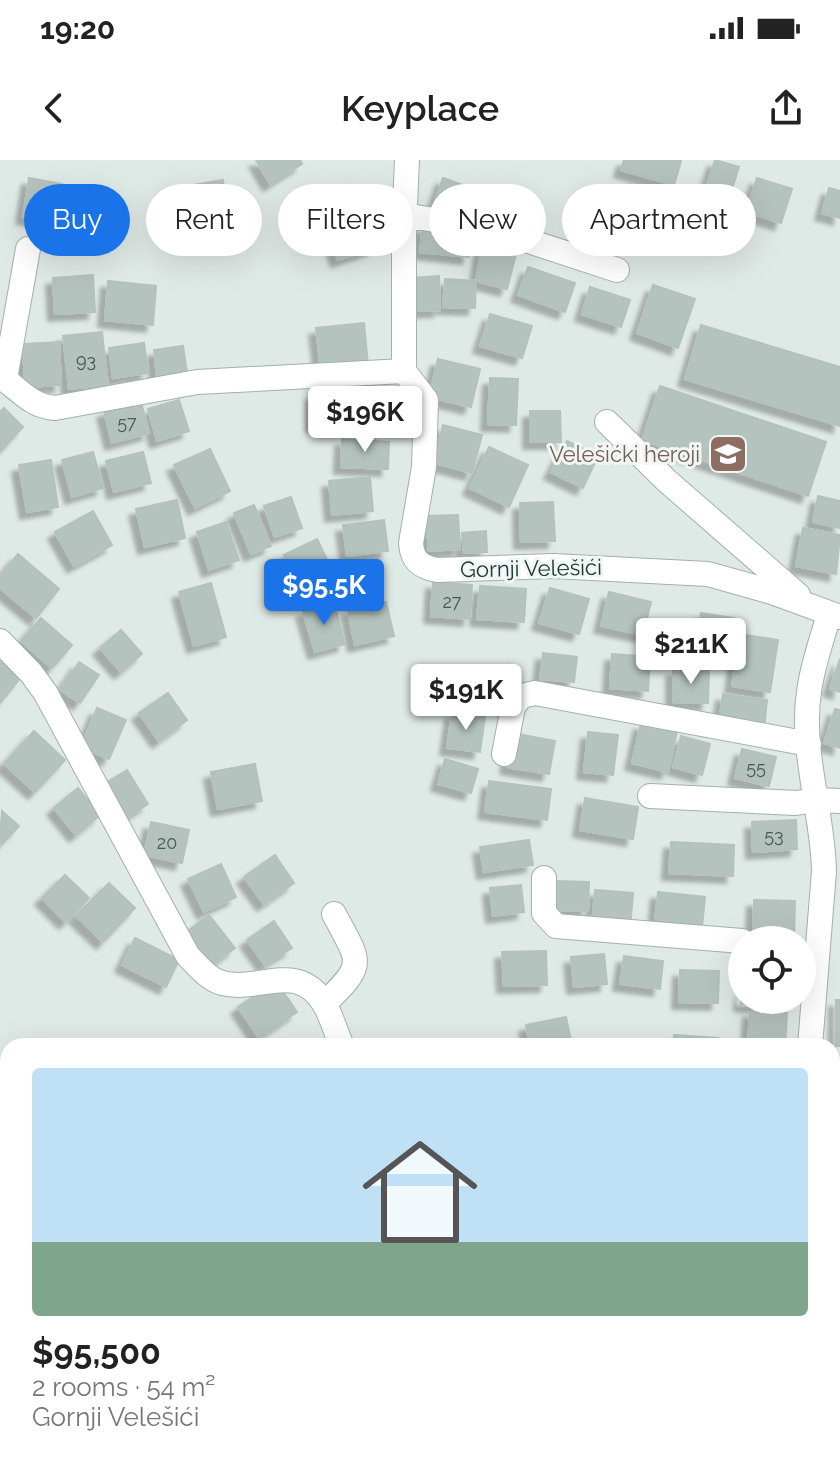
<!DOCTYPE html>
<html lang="en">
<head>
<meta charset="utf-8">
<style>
  :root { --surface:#fff; --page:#f2f2f2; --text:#222; --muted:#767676; --accent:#1a73e8 }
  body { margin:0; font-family:Raleway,sans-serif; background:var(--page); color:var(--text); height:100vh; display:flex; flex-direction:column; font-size:30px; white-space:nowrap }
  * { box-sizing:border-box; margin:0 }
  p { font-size:26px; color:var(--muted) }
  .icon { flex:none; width:44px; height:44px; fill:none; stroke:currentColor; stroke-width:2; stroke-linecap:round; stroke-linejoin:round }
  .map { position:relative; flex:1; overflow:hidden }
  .side { position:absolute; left:0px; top:878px; width:840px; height:442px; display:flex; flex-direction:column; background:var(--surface); border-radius:24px 24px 0 0; box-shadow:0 8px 32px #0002 }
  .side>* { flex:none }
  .banner { position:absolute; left:24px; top:24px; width:792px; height:72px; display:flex; gap:16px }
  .controls { position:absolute; left:728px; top:766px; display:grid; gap:16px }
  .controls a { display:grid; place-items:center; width:88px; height:88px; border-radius:50%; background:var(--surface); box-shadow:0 8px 32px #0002; font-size:40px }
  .price { position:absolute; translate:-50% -68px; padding:0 18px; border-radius:8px; background:#fff; color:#222; font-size:26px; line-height:52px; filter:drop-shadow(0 2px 4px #0008) }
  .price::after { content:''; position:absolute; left:50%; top:48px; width:24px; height:18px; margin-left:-12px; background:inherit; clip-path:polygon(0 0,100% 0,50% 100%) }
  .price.on { background:var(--accent); color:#fff }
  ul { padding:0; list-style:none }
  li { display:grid; align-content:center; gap:16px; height:424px; padding:0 32px }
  li span { display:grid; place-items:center; height:248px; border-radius:8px; color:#555 }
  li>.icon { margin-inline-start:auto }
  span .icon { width:144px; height:144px; fill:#fffc; stroke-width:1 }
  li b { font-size:34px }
  .chip { padding:0 28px; border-radius:36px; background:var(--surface); box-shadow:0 8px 32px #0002; font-size:28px; line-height:72px }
  .chip.on { background:var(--accent); color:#fff }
  .status { display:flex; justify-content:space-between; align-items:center; height:56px; padding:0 40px; background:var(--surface); direction:ltr }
  .status svg { height:22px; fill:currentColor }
  header { display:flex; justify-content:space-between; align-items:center; height:104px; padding:0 32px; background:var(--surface); font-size:36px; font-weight:600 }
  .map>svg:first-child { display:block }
</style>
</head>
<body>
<div class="status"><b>19:20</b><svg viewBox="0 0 49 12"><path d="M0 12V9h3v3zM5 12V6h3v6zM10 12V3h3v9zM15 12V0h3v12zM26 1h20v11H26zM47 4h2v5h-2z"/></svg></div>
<header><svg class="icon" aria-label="back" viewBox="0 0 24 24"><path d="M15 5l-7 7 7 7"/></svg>Keyplace<svg class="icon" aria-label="share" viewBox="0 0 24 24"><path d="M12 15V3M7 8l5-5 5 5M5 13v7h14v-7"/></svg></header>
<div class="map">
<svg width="840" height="1319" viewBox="0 0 840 1319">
  <defs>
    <filter id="shadow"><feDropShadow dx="-7" dy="7" stdDeviation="2" flood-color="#0004"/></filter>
  </defs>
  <rect width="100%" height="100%" fill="#dfe9e5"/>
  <path fill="#b5c3be" stroke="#b3c2bc" stroke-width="2" filter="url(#shadow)" d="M256 0H300L302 4 270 24Z
    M624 0H679L681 1 674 25 621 10Z
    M715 0 739 7 731 32 707 24Z
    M29 18 62 24 56 63 23 57Z
    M443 18 483 32 473 60 433 47Z
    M757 18 792 29 781 63 746 52Z
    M223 20 227 50 198 55 193 25Z
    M630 24 670 38 661 63 621 49Z
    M829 28 840 31V58L822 53Z
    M501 32 538 48 527 74 490 58Z
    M679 43 713 47 709 75 675 71Z
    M363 53 375 88 338 100 326 65Z
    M423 66 472 71 469 97 420 92Z
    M482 85 516 94 507 129 476 121Z
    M528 107 575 123 565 152 518 135Z
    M93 115 95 152 55 154 53 118Z
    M439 116 440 150 410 151 409 118Z
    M445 119 476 121 475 148 443 147Z
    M108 121 156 126 153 165 105 160Z
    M653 125 695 139 678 188 637 173Z
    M590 127 630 140 621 167 582 154Z
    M490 154 532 166 522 198 480 186Z
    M364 163 368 205 321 210 316 168Z
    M701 165 840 207V266L685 219Z
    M102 172 108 225 69 229 63 176Z
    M59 182 61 225 25 227 23 184Z
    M144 183 148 213 113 218 109 188Z
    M183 186 187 213 157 217 154 190Z
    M438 199 480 209 471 247 429 237Z
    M490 218 518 219 516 265 488 264Z
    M660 226 826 282 808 336 642 280Z
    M313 234 357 235 356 266 313 265Z
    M179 240 189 271 157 281 148 249Z
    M141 242 149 273 112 283 104 251Z
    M4 248 23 267 0 292V252Z
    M530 251H560L561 282H530Z
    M443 265 482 275 472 313 434 303Z
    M342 279 389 282 388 309 341 307Z
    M567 281 598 296 583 328 551 312Z
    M489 287 528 305 509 347 470 328Z
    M210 289 230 331 195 348 174 305Z
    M93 292 103 328 72 337 62 300Z
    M143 292 151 323 114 332 106 301Z
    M51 300 58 347 27 352 19 305Z
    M370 317 373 351 332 355 329 321Z
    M818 336 840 341V368L813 362Z
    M291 337 302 368 275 377 264 346Z
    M177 340 185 378 145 387 136 349Z
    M553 342 555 381 521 382 520 343Z
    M254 345 271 386 251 394 234 353Z
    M93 351 112 385 74 406 55 372Z
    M458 355 460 389 429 391 426 356Z
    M384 360 388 391 347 396 343 365Z
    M226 362 239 400 209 410 197 372Z
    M803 368 840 375 836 414 796 406Z
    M486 371 487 392 464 393 462 373Z
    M317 379 335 416 301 432 284 395Z
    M18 394 59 429 36 458 0 428V416Z
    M433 422 472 425 470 459 431 456Z
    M211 423 226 477 194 486 179 432Z
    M480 426 526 429 524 462 477 459Z
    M550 428 589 439 579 474 539 463Z
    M609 432 651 442 643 475 601 466Z
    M386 442 394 476 355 485 348 450Z
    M334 443 345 484 315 492 303 451Z
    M701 453 734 458 728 497 695 492Z
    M41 458 72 485 52 508 21 481Z
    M121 470 142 494 121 512 100 488Z
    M739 474 778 480 770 532 732 526Z
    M543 493 577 497 574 522 540 519Z
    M612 494 650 497 648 531 610 528Z
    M840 499V532L830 529Z
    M0 501 21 517 1 542H0Z
    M79 502 99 515 80 543 60 530Z
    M673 509H709L708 543 673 542Z
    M168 533 187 560 159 581 139 553Z
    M723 534 767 540 764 569 719 563Z
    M97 548 126 560 109 599 81 587Z
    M835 549 840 550V588L824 583Z
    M452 552 485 556 480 592 447 588Z
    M641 563 677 571 668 612 632 603Z
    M34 571 65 600 35 632 4 604Z
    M588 572 618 575 613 615 584 612Z
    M512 573 555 581 549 614 507 607Z
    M681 576 710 584 702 615 673 607Z
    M742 589 776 597 769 626 735 618Z
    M445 599 478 609 471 633 438 624Z
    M255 604 262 641 218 649 211 612Z
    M127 610 148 644 123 660 101 626Z
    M489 621 551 629 547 660 485 652Z
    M78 628 100 655 76 675 54 648Z
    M585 638 638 647 633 679 580 670Z
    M2 651 19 666 2 684 0 682Z
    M796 660 797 689 753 692 752 662Z
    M151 662 189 670 182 703 144 695Z
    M529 680 533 705 484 712 480 687Z
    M671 682 734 685 733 716 669 713Z
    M275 695 294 723 264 744 244 717Z
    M221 704 236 737 204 752 188 719Z
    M65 715 89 738 66 762 42 738Z
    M556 721 589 722 588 751 555 750Z
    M109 723 135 748 103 782 76 756Z
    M521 725 524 752 493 756 490 728Z
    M595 730 633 733 630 769 592 766Z
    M658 732 705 737 701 777 654 772Z
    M754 740 795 741 794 779 753 778Z
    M209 755 235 788 208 808 183 775Z
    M274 761 292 788 265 805 247 780Z
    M135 778 179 800 166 827 122 805Z
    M546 791 547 825 504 826 502 792Z
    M604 794 607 824 574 827 571 797Z
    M624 796 663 801 660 829 620 824Z
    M680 810 719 811 718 843 679 842Z
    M276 821 297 852 259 878 238 847Z
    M742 829V840H786L785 847 741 844Z
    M836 840H840V886H836Z
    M750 851 787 853 785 886H748Z
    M566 857 572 886H530L526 865Z
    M674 875 718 878V886H673Z
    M838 971H840V1014L836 1013Z
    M832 1063H840V1101L832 1100Z
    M832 1167H840V1217H832Z
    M8 1285V1312H54L58 1319H0V1290Z
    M832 1292H840V1319L790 1318V1312H832Z"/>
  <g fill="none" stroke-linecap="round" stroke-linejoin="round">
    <g stroke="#a3b0ac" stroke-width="26">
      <path id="minor" d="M407 0 404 68V211L426 240 424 307 411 383C412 400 420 407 437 410L554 406 708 414 772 432 840 457
        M404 55 495 70 617 110
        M0 216C19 229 30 246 55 248L197 222 404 211
        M5 219 28 89
        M607 262 667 321 798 435
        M0 481 31 513 45 532 188 796C198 806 208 819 222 823 260 833 298 799 325 845 332 858 336 873 342 886
        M504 594 513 547 521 536 535 533 809 584
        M650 636 796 643 816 640 840 641
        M544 718V753L556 766 742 781
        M324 844C367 803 360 803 334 754
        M810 886 824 711C823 654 800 589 809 532 812 506 822 480 829 454
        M832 919 840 917
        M0 981 8 992
        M832 1031 840 1032
        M832 1246 840 1245
        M125 1312 128 1319
        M310 1312 311 1319
        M429 1312 434 1319
        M783 1319V1312"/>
    </g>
    <use href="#minor" stroke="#fff" stroke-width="24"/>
  </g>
  <defs>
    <g id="school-square" transform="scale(2)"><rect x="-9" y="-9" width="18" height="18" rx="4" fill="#8d6e63" stroke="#eff6f3"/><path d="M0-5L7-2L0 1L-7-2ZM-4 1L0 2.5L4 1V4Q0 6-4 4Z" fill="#fff"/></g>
  </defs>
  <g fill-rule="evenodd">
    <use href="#school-square" x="728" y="294"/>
  </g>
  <g text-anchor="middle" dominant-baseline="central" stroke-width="6" stroke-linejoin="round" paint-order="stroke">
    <g font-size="18" fill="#475a56">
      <text x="86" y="200">93</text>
      <text x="127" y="262">57</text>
      <text x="452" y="441">27</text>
      <text x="756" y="607">55</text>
      <text x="774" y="675">53</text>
      <text x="167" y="682">20</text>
    </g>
    <g font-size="22" fill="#785e54" stroke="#eff6f3" text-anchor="end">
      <text x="700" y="294">Velešićki heroji</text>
    </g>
    <g font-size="22" fill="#223733" stroke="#eff6f3">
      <text transform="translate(531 408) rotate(-1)">Gornji Velešići</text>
    </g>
  </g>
</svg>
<div class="controls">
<a><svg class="icon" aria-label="locate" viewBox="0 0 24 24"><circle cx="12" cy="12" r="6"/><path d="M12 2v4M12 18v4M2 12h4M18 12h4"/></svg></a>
</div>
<b class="price" style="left:365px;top:294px">$196K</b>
<b class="price on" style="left:324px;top:467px">$95.5K</b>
<b class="price" style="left:691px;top:526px">$211K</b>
<b class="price" style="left:466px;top:572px">$191K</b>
<div class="banner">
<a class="chip on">Buy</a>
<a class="chip">Rent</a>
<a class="chip">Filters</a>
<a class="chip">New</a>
<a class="chip">Apartment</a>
</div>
<section class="side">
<ul>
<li><span style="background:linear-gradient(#bfe0f5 70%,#7fa58c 0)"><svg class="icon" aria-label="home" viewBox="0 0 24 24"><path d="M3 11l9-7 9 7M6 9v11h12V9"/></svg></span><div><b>$95,500</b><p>2 rooms · 54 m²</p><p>Gornji Velešići</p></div></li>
</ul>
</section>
</div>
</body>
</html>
